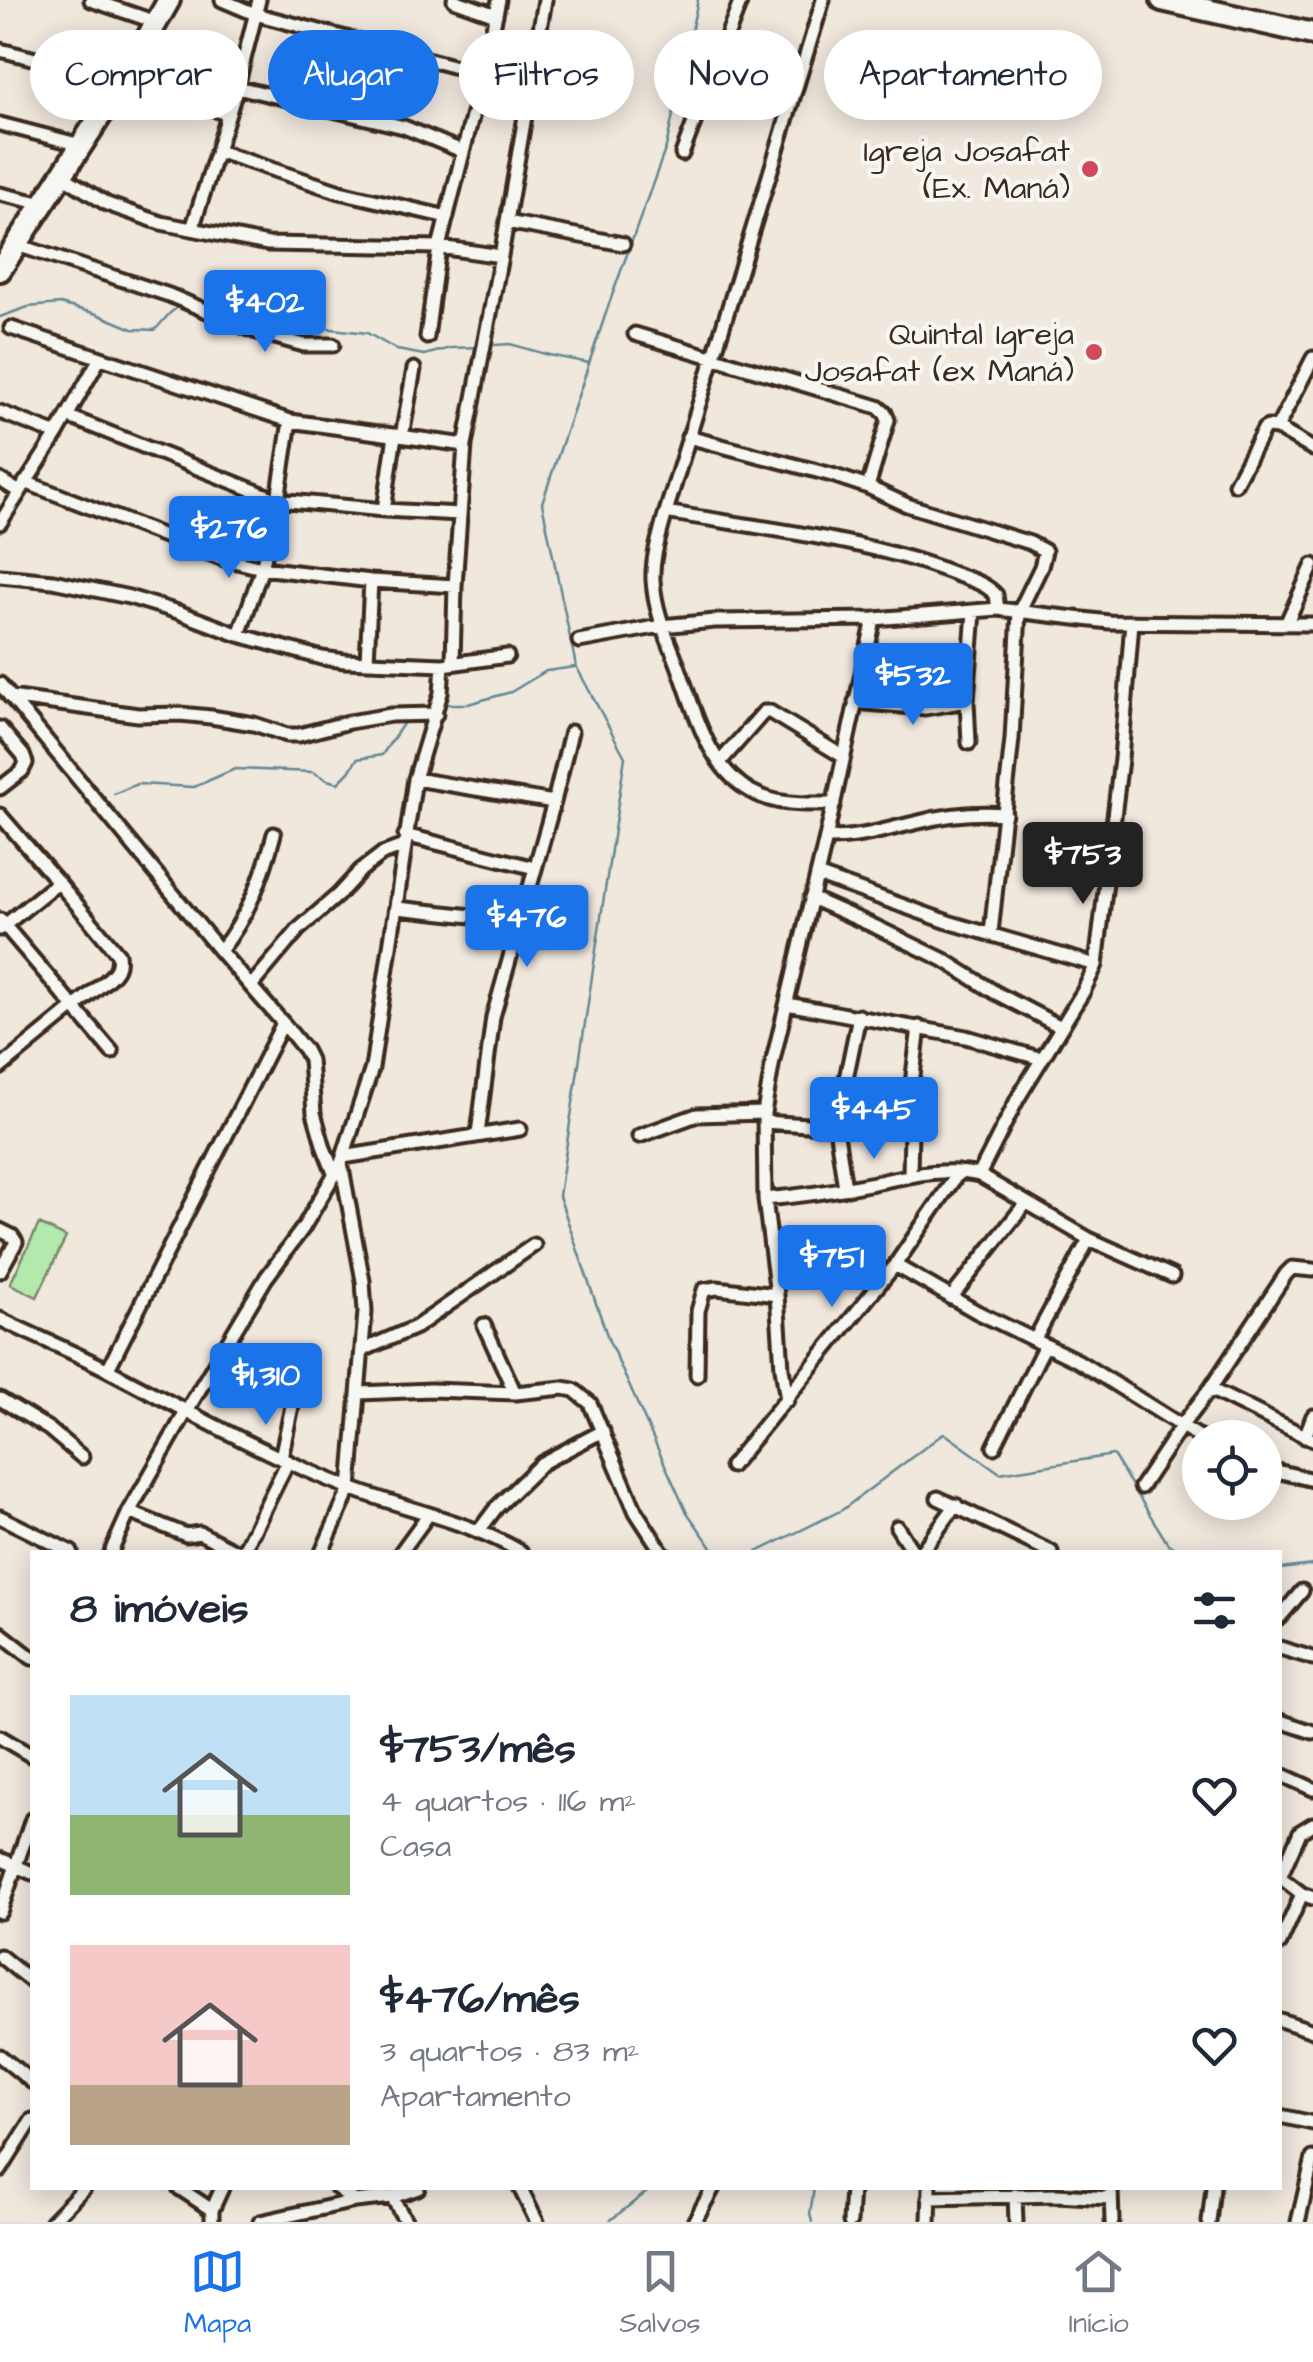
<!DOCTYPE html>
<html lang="pt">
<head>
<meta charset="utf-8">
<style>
  :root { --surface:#fff; --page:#f2f2f3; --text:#1f2937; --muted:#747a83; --line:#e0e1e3; --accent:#1a73e8 }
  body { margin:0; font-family:"Architects Daughter",sans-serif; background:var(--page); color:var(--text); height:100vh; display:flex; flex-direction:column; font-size:38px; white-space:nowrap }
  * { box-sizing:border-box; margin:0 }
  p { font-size:32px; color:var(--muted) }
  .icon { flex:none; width:55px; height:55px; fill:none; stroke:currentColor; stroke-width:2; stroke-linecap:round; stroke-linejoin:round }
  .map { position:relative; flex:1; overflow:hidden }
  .drawer { position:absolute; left:30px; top:1550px; width:1252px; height:640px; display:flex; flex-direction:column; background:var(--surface); border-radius:0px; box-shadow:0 5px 25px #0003 }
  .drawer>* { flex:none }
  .top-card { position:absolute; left:30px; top:30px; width:1255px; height:90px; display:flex; gap:20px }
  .buttons { position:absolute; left:1182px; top:1420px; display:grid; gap:20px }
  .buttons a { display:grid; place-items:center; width:100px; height:100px; border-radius:50%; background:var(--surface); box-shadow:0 5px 25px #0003; font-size:50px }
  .price { position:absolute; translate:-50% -85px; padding:0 22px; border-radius:10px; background:var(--accent); color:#fff; font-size:32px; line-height:65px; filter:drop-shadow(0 2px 5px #0008) }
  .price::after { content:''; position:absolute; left:50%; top:60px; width:30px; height:22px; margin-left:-15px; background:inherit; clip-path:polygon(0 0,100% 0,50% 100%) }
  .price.selected { background:#222; color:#fff }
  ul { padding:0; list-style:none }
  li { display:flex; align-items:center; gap:30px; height:250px; padding:0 40px }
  li span { display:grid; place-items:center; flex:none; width:280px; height:200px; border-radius:0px; color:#555 }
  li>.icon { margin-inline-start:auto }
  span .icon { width:120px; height:120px; fill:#fffc; stroke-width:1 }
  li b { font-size:42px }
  h2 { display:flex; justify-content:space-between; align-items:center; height:120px; padding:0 40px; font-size:42px }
  .tag { padding:0 35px; border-radius:45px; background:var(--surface); box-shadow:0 5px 25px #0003; font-size:35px; line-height:90px }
  .tag.selected { background:var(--accent); color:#fff }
  .tab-bar { display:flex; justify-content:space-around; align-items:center; height:140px; border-top:2px solid var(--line); background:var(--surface); font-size:28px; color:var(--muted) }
  .tab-bar a { display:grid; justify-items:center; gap:5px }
  .tab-bar .selected { color:var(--accent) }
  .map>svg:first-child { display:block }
</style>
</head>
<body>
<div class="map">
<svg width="1313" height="2222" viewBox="0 0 1313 2222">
  <rect width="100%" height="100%" fill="#f0e7dd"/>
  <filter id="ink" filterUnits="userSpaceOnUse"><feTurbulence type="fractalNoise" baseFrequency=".01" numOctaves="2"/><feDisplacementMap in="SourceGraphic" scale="20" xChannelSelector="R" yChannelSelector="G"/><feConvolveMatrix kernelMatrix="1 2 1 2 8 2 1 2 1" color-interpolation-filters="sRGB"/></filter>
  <g filter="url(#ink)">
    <path fill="#b3e9ac" stroke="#778a65" stroke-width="2.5" d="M39 1224 66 1237 37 1297 10 1284Z"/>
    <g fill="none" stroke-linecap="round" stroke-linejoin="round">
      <path stroke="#648893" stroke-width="2.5" d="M698 0 666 147 609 304 542 503 576 666 625 757 559 1196 609 1341 686 1511 715 1552
        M198 301 241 305 332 329 367 333 397 350 424 355 451 348 479 347
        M0 317 28 307 60 304 97 314 133 329 155 330 170 313 182 304
        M494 345 510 344 549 355 589 363
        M440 704H468L511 692 546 671 575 667
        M417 710 432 705
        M114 794 137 784 194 787 235 769 313 772 327 780 338 783 349 772 357 759 382 755 407 718
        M757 1552 842 1510 944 1433 1000 1473 1113 1455 1168 1544 1182 1552
        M1280 1569 1313 1565
        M608 2222 652 2188
        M812 2222 810 2214 814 2188"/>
      <g stroke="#3b2a1e" stroke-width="19">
        <path id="street" d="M91 0 150 20
          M222 0 255 14 483 74
          M259 0 237 87 217 151 340 192 447 217
          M454 0 496 15
          M823 0 666 512C660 534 652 557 653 580 655 614 668 638 679 668 695 712 708 768 752 792 778 806 804 804 834 804
          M0 50 123 81
          M132 65 228 116
          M237 87 404 127 462 151
          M0 124 81 145
          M682 154 741 0
          M61 175 107 204 161 223 268 244 439 247 501 256
          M0 194 44 204
          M507 222 623 244
          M192 229 217 151
          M17 245 169 295 254 331 304 345H333
          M11 328 290 421 465 445
          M635 334 878 407 885 413 888 420 868 487
          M427 337 439 247 483 74 499 0
          M0 412 57 434
          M67 416 278 500 384 510 460 514
          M1277 428 1313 358
          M402 436 414 369
          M688 437 832 475 868 487 907 505 1030 543 1045 551 1041 567 1019 612 1012 739 991 933
          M0 480 18 491
          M25 482 221 558 262 568 371 581 455 586
          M1235 484 1264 429 1268 427 1277 428 1313 449
          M384 510 395 435
          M666 512C759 528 867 539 955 574 969 579 985 583 996 595L998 609
          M0 523 57 434 100 358
          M0 576 53 581 129 597 178 612 239 635 322 658 345 661 443 665 507 656
          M1287 622 1313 565
          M239 635 262 568 278 500 290 421
          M579 641 661 626 715 621 874 619 998 609 1109 622 1313 624
          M367 661 371 581
          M453 662 455 586 465 445 501 256 545 0
          M0 684 220 951 283 1023 108 1369
          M10 697 138 715 180 714 211 717 254 724 287 735H299L349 722 391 715 436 714
          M855 702 925 708 967 701
          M0 728 23 755 26 763 22 771 0 788
          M969 743 967 701 974 612
          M720 762 764 712H770L844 757
          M415 779 554 802
          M0 815 58 882 0 929
          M405 835 535 868
          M826 838C859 839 887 829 919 822 946 815 977 812 1005 814
          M817 875 948 922 1096 965
          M811 898 876 927 944 960 996 993 1061 1027
          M397 908 519 921
          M0 920 112 1052
          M220 951C248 916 263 877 274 834
          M251 986 299 929 338 895 361 870 382 854 404 846
          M787 1004 966 1037 1042 1059
          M283 1023 305 1050 310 1060 314 1113 324 1148 334 1173
          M0 1068 106 981C116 972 120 967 118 954L58 882
          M764 1122 836 1127
          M478 1134 493 1017 554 802 571 732
          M639 1136 697 1115 764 1113
          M343 1157 520 1129
          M910 1175 912 1084 919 1027
          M979 1175 1018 1098 1083 992 1096 965 1121 759 1132 622
          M845 1188 836 1127 859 1016
          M765 1199C800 1196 834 1191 869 1184 905 1177 942 1166 979 1175L1089 1239 1172 1276
          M0 1230 12 1236 16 1242 0 1271
          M895 1265 977 1312 1078 1361 1201 1438
          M951 1298 1026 1203
          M0 1319C36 1337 74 1352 110 1371 189 1412 267 1456 350 1488 407 1510 469 1521 521 1552
          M484 1325 515 1393
          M1035 1339 1089 1239
          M363 1350 416 1327 534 1245
          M697 1375 698 1311 704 1290 717 1288 777 1295
          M1210 1389 1313 1440
          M360 1393 431 1390 515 1393 563 1388 574 1390 590 1403 636 1512 662 1552
          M0 1399 49 1429 82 1457
          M787 1400 782 1368 777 1295 765 1199 764 1113 773 1060 826 838 874 619
          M1305 1437 1313 1416
          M994 1447 1045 1345
          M281 1458 302 1359
          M731 1466 895 1265 959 1172
          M1265 1468 1313 1480
          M1141 1487 1182 1425 1210 1389 1286 1274 1292 1268 1313 1270
          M938 1498 1051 1552
          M129 1512 186 1535 200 1533 237 1552
          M0 1517 71 1552
          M897 1527 913 1552
          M478 1532 496 1508 542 1463 603 1431
          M111 1552 129 1512 186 1412 266 1278 303 1228 341 1163 372 1068 415 779 441 693 443 665
          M243 1552 288 1461
          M322 1552 350 1488 365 1312 363 1281 341 1163
          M401 1552 428 1515
          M921 1552 956 1505
          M1280 1617 1302 1591
          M0 1633 32 1658
          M1280 1648 1313 1658
          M1280 1721 1313 1732
          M0 1737 32 1756
          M1280 1774 1313 1789
          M0 1859 32 1873
          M1280 1877 1300 1832 1313 1824
          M1280 1877 1302 1894 1313 1898
          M0 1912 32 1819
          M1280 1943 1302 1894
          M0 1956 32 1982
          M1280 2020 1313 2031
          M0 2056 32 2082
          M1280 2116 1313 2123
          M0 2171 32 2120
          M179 2188 212 2210
          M337 2188 355 2201
          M520 2188 537 2222
          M1111 2188 1112 2222
          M1015 2195 1016 2222
          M392 2197 406 2222
          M929 2198 1057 2195 1110 2198
          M51 2222 84 2188
          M212 2222V2210L222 2188
          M260 2222 355 2201 392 2197 418 2188
          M694 2222 713 2188
          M850 2222 852 2188
          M929 2222 930 2188
          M1209 2222 1213 2188
          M1298 2222 1313 2158"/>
      </g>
      <g stroke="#3b2a1e" stroke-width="28">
        <path id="highway" d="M1162 0 1313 34
          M0 270 123 81 169 0"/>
      </g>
      <use href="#street" stroke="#f6f6f2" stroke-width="11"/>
      <use href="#highway" stroke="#f6f6f2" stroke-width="20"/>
    </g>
  </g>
  <g fill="#d1495b" stroke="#f6f6f2" stroke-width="4">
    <circle cx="1090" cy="169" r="10"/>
    <circle cx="1094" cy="352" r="10"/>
  </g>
  <g text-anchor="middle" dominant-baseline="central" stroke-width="8" stroke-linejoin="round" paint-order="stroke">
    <g font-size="32" fill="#3b2a1e" stroke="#f6f6f2" text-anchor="end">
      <text x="1070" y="151">Igreja Josafat<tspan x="1070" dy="37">(Ex. Maná)</tspan></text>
      <text x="1074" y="334">Quintal Igreja<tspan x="1074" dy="37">Josafat (ex Maná)</tspan></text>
    </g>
  </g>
</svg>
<div class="buttons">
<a><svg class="icon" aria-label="locate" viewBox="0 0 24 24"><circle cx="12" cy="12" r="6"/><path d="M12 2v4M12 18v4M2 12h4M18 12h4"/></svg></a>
</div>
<b class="price" style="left:265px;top:355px">$402</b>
<b class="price" style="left:229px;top:581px">$276</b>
<b class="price" style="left:913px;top:728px">$532</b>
<b class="price selected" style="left:1083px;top:907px">$753</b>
<b class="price" style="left:527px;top:970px">$476</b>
<b class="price" style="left:874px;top:1162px">$445</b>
<b class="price" style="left:832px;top:1310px">$751</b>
<b class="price" style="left:266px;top:1428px">$1,310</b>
<div class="top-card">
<a class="tag">Comprar</a>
<a class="tag selected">Alugar</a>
<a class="tag">Filtros</a>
<a class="tag">Novo</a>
<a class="tag">Apartamento</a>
</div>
<section class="drawer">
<h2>8 imóveis<svg class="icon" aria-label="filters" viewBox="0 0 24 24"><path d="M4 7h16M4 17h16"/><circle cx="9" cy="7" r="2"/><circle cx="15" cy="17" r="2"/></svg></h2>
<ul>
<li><span style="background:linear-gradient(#bfe0f5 60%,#8fb573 0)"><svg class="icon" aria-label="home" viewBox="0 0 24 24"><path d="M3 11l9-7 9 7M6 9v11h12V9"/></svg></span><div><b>$753/mês</b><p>4 quartos · 116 m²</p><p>Casa</p></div><svg class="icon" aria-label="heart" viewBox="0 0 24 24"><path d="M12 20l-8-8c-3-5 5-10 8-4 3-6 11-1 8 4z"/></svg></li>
<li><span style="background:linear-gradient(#f6c9c9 70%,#b9a48a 0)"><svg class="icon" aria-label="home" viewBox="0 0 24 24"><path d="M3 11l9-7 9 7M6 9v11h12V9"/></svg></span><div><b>$476/mês</b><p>3 quartos · 83 m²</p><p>Apartamento</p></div><svg class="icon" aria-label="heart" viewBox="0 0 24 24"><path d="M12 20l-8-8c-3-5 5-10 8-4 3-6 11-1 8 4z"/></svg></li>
</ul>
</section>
</div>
<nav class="tab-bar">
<a class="selected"><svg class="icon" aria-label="map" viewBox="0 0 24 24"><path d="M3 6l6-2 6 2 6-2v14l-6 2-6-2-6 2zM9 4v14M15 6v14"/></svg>Mapa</a>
<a><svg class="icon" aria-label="saved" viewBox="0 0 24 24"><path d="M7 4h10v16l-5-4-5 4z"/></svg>Salvos</a>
<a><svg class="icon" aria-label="home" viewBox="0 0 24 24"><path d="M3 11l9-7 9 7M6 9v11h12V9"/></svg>Início</a>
</nav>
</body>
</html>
